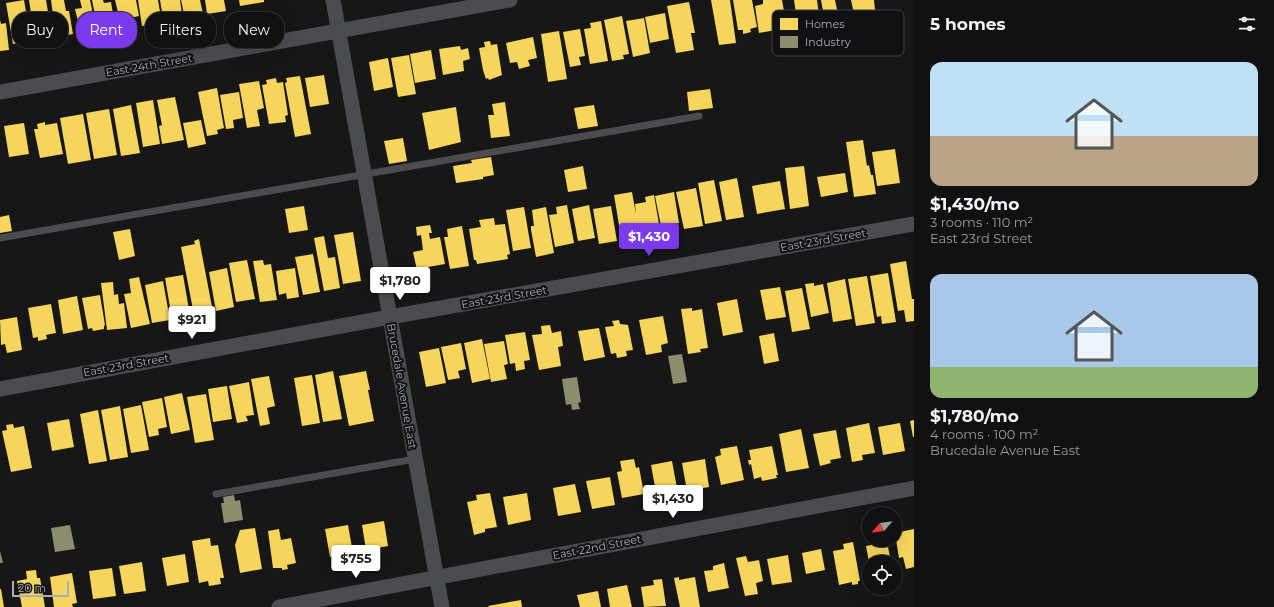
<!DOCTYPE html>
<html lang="en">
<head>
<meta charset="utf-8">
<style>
  :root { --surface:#111; --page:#1e1f1f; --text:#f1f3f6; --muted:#9c9d9f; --line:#303131; --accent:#7c3aed }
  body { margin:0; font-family:Montserrat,sans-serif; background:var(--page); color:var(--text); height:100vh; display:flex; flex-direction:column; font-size:15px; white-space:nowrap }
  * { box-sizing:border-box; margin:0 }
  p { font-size:13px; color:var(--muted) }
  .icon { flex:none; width:22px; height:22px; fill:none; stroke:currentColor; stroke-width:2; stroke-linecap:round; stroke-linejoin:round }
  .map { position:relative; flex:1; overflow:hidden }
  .panel { display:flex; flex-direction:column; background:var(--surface); width:360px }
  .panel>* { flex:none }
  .hud { position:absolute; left:12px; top:12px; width:380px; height:36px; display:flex; gap:8px }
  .needle { width:26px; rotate:242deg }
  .tools { position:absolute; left:862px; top:507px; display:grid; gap:8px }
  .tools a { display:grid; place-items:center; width:40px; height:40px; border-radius:50%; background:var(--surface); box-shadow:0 4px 16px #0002,0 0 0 1px var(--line); font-size:20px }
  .scale { position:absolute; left:12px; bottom:10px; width:57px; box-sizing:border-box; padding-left:4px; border:2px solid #a8adb8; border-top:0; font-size:11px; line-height:14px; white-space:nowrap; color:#a8adb8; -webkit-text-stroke:3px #111113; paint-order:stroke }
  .price { position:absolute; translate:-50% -34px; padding:0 9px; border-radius:4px; background:#fff; color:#222; font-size:13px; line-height:26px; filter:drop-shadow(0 1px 2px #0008) }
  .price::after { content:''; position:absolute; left:50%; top:24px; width:12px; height:9px; margin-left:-6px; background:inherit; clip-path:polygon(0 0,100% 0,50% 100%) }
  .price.current { background:var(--accent); color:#fff }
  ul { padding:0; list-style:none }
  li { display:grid; align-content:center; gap:8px; height:212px; padding:0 16px }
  li span { display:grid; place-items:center; height:124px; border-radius:12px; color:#555 }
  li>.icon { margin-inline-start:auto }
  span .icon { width:72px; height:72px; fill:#fffc; stroke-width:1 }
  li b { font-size:17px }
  h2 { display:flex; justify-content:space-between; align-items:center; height:48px; padding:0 16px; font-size:17px }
  .chip { padding:0 14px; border-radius:16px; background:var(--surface); box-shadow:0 4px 16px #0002,0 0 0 1px var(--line); font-size:14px; line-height:36px }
  .chip.current { background:var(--accent); color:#fff }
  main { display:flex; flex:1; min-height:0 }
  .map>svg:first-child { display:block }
</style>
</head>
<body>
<main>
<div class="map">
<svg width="914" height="607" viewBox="0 0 914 607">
  <rect width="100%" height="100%" fill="#171717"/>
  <path fill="#f6d55c" d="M24 0 31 41 13 44 6 3Z
    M29 0H46L53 41 45 42 44 38 35 39Z
    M51 0H64L66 11H69L73 34 56 37Z
    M80 0H90L97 35 82 37 75 9 82 8Z
    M92 0H103L104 3 111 2 116 32 99 35Z
    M115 0H136L139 16 130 18 131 23 121 25Z
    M138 0H158L162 23 142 26Z
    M160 0H180L182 14 163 18Z
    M181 0H200L203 14 186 17V14H184Z
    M205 0H224L226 11 207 14Z
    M239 0H264V2L240 6Z
    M711 0H730L736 43 719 45Z
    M733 0H752L757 27 750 29 751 32 743 34V30H738Z
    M763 0H782L787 28 759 33 755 6 763 4Z
    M794 0H817L820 23 798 27Z
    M821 0H835L839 19 825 22Z
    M851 0H874L875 10 854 14Z
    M689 2 695 33H691L694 50 676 53 667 6Z
    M665 13 669 39 650 43 645 17Z
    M622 16 629 54 623 55 624 59 612 61 604 20Z
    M644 18 650 53 633 57 626 21Z
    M0 20 1 24 6 23 9 50 0 51Z
    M601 21 608 61 590 64 584 29 591 28 590 23Z
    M580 29 585 56 579 57 581 65 570 67 563 32Z
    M559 31 567 79 548 82 541 34Z
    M533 37 537 58 528 60 530 66 519 69 517 62 510 63 506 43Z
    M490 41 491 45 497 44 502 75 489 80 488 78 486 79 483 70 479 48 485 47 484 42Z
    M460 46 461 50 468 48 470 59 463 61 464 71 443 75 439 49Z
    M431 50 436 79 415 83 410 54Z
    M409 55 416 94 398 97 391 58Z
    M388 58 393 87 374 91 369 62Z
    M324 75 329 104 310 107 305 78Z
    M300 76 311 134 295 137 285 83 287 82 286 78Z
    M276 78 277 83 283 82 288 115 285 116 286 122 269 124 262 85 267 84 266 80Z
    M259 81 264 108 257 110 260 126 247 128 239 84Z
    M217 88 224 128 217 130 218 134 207 136 198 92Z
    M710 89 713 108 689 111 687 92Z
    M239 92 243 118 233 120 234 128 226 129 220 95Z
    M175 97 184 140 162 144 159 126 162 125 157 100Z
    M153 100 160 144 143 147 136 103Z
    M505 102 510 136 491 138 488 115H494L492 104Z
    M131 105 140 153 121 156 113 109Z
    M594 105 598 126 578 129 574 108Z
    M456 107 461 142 429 150 422 113Z
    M109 109 117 155 94 159 86 113Z
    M83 114 91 160 68 164 60 118Z
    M201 120 206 144 188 148 183 123Z
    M45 122V125L57 123 63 154 40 158 34 129H38L37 124Z
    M24 123 29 154 9 157 4 126Z
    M403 138 407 161 389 164 384 141Z
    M863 140 867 166 869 165 871 175H873L876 194 854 197 846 142Z
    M895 149 900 183 877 186 872 152Z
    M491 157 494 175 483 177V179L456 183 453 166 472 163 471 160Z
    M583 166 587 189 568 192 564 170Z
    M804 166 809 206 790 209 785 168Z
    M845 173 848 192 821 197 817 177Z
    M737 178 744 217 726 220 719 182Z
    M714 180 722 221 705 224 698 183Z
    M780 181 785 209 757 214 752 186Z
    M696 188 703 226 684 229 676 192Z
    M632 192 636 214 635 204 646 202 645 197 654 195 660 230 654 231 655 238 644 240 643 233 640 234 639 228 620 231 614 195Z
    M674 192 679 223 661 226 655 196Z
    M567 205 574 243 555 247 549 215 557 214 556 207Z
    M589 205 595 238 578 241 572 209Z
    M304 206 308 230 289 233 285 209Z
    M611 206 617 241 599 244 593 209Z
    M524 207 531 248 513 251 506 210Z
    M546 207 554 253 536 257 531 230V226H534L532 210Z
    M9 215 12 231 0 233V217Z
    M494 218 495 225 505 224 510 254 507 255 508 259 477 264 476 260H474L469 229 481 227 479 220Z
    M430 225 432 233H429L430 239 440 237 445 264 428 267 429 271 423 272 422 269 417 270 413 252 423 250 421 235 417 236 416 227Z
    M462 226 469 266 450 269 444 237H448L447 229Z
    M130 229 135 256 119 260 113 232Z
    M353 232 361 281 343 284 334 235Z
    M324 236 328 258 335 257 340 288 324 291 314 238Z
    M199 239 213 312 194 315 181 247 195 244 194 241Z
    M313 254 320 292 303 295 295 257Z
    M247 260 255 299 236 302 229 263Z
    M263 260 264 265 271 264 277 300 260 302 253 261Z
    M906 261 912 299H914V321L906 322 904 310 898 311 890 264Z
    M227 268 234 307 216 311 209 272Z
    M295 268 299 297 287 299 286 293 279 295 276 271Z
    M888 273 896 322 882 324 881 316 877 317 870 276Z
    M183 275 190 315 172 319 165 278Z
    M867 276 875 323 856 326 848 279Z
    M139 277 150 324 131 328 124 294 131 293 129 279Z
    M845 279 852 319 833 322 827 283Z
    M163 281 170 320 152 323 145 285Z
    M113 282 114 295 118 294 119 304 124 303 127 328 107 330 101 283Z
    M814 283V286L823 284 829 313 811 317 805 284Z
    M780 287 786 317 766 320 760 290Z
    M802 288 810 329 792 332 785 291Z
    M100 295 105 325 104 326V329L93 331 92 328 88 329 82 298Z
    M77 296 83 330 63 334 58 300Z
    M737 299 743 332 723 336 717 303Z
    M51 304 56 333 46 335 47 339 38 341V337L33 338 28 308Z
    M692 308V311L702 309 708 348 700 349 701 352 688 354 681 309Z
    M663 316 668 343 661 345 662 352 646 355 639 320Z
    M17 317 22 350 7 353 5 344 1 345 0 320Z
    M619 320 620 324 628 325 633 350 626 351 627 356 617 358 616 353 611 354 605 327 614 326 612 321Z
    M550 325 552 333 561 331 563 346 558 347 561 366 539 370 532 335 542 334 541 326Z
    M599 328 605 357 584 361 578 331Z
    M525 332 530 360 524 361 525 369 516 371 515 363 510 364 505 335Z
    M774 333 779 361 764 364 759 336Z
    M482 339 490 379 472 383 464 343Z
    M504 341 508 364 504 365 507 379 491 382 484 344Z
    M461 343 466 369 458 371 460 378 448 380 441 347Z
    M439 348 446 383 426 387 419 352Z
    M333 371 342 419 323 422 315 375Z
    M366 371 370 390H368L374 421 349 426 339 376Z
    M312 375 320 423 302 426 294 378Z
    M269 376 275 406 267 408 270 424 260 426 251 379Z
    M249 382 254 415 246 416 248 421 237 423 229 386Z
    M227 386 232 419 213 422 208 389Z
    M182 393 190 430 171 434 164 397Z
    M206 394 214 440 195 443 187 397Z
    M162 398 167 427 158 429 159 435 149 437 142 402Z
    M141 405 149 450 131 453 123 409Z
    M120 406 128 457 110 460 101 410Z
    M98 410 107 461 89 464 80 414Z
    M69 419 74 447 52 451 47 423Z
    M914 420V437H913L910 421Z
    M869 423 875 453 862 455 863 460 852 462 846 428Z
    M900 423 905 451 883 455 878 427Z
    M13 424 14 428 24 426 32 468 11 472 2 431 7 430 6 425Z
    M801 429 809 468 786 472 779 434Z
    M836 430 841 458 830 460 831 463 820 466 813 434Z
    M737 446 744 480 721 485 715 457 721 455 720 449Z
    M772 446 778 475H776L777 478 762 481 761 477 754 479 751 464 749 465 748 460H751L749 450Z
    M634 459 636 468 639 467 644 494 622 498 617 472 622 471 620 461Z
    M705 459 709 487 687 491 682 463Z
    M672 461 677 488 656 492 651 465Z
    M610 477 615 505 592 509 586 481Z
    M575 484 581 512 558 516 553 488Z
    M490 493 497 527 485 529V532L474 535 467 502 477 500 476 495Z
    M527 493 531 520 508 525 503 497Z
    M384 521 388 546 366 550 362 525Z
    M348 525 353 553 330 557 325 529Z
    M255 528 262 569 240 573 235 545 240 530Z
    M279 529 281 540 291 538 296 563 287 565 288 569 282 570V568H273L268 531Z
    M914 529V567L906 569 903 557 899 558 895 533Z
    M210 538 211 546 218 545 224 578H220L221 584 209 586 208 581 199 583 192 541Z
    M853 542 860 581H858V584L852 585V582L839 585 833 551 844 549 843 544Z
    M887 542 891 562H869L866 546Z
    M821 549 825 570 806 574 802 553Z
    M185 554 189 582 167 586 162 558Z
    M788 555 792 582 772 585 767 559Z
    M746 556 748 562 759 560 763 581 756 583 758 594 745 596 736 558Z
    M142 562 146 591 124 594 119 566Z
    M724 563 729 588 708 592 704 571 713 570V566Z
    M112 568 116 596 93 599 89 571Z
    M36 570 37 578H40L45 607H22L17 581 27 579 26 571Z
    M72 573 77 603 72 604 73 607H54L50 577Z
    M679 577V580L695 577 700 607H680L674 578Z
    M662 579 666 606 644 607 641 587 654 585 653 580Z
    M627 585 632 607H610L607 589Z
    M0 589H1L4 607H0Z
    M598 591 601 607H580L577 595Z
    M521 600 522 607H489L488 606Z"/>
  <path fill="#8c8c6e" d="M682 354 687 382 673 384 668 356Z
    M577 377 581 402 578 403 580 409 572 410 571 404 566 405 562 379Z
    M234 495 235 501 240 500 243 520 224 523 221 503H224L223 497Z
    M70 525 75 549 55 552 51 528Z
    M0 551 3 563H0Z"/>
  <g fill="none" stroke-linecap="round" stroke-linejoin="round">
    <path stroke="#4b4c50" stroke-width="7" d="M0 238 699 116
      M216 494 415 459"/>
    <path stroke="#4b4c50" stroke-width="15" d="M333 0 442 607
      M0 92 510 0
      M0 389 390 317 914 224
      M279 607 914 488"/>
  </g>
  <g text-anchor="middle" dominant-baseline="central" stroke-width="4" stroke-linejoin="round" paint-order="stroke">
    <g font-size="11" fill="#a8adb8" stroke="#111113">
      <text transform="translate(149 65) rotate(-10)">East 24th Street</text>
      <text transform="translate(823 240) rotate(-10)">East 23rd Street</text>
      <text transform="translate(504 297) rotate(-10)">East 23rd Street</text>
      <text transform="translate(126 365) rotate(-10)">East 23rd Street</text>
      <text transform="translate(402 386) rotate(80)">Brucedale Avenue East</text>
      <text transform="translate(597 547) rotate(-11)">East 22nd Street</text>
    </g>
  </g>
  <rect x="772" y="10" width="132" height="46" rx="6" fill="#111113" stroke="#3e4045" stroke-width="1"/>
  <rect x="780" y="18" width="18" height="12" fill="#f6d55c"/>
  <rect x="780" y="36" width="18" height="12" fill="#8c8c6e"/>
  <g font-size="11" fill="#a8adb8">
    <text x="805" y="28">Homes</text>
    <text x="805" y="46">Industry</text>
  </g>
</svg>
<div class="tools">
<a><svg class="needle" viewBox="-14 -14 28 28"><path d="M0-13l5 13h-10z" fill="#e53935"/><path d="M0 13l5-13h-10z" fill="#9c9d9f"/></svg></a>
<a><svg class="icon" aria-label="locate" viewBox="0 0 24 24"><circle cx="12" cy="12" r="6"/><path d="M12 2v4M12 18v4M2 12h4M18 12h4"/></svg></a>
</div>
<div class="scale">20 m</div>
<b class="price current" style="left:649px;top:257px">$1,430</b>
<b class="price" style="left:400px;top:301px">$1,780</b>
<b class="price" style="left:192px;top:340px">$921</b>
<b class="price" style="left:673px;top:519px">$1,430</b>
<b class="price" style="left:356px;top:579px">$755</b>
<div class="hud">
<a class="chip">Buy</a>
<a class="chip current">Rent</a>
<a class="chip">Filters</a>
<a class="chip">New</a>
</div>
</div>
<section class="panel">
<h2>5 homes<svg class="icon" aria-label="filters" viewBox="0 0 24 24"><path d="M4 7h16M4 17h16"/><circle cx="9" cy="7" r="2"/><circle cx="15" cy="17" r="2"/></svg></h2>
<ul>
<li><span style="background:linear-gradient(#bfe0f5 60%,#b9a48a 0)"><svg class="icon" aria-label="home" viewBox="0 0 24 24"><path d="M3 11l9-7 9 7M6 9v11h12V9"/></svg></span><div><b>$1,430/mo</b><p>3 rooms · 110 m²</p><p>East 23rd Street</p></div></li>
<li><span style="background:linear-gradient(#a9c7e8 75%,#8fb573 0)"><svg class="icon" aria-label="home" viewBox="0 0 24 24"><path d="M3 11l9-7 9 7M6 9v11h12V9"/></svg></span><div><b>$1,780/mo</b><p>4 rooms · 100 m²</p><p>Brucedale Avenue East</p></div></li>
</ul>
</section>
</main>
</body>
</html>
